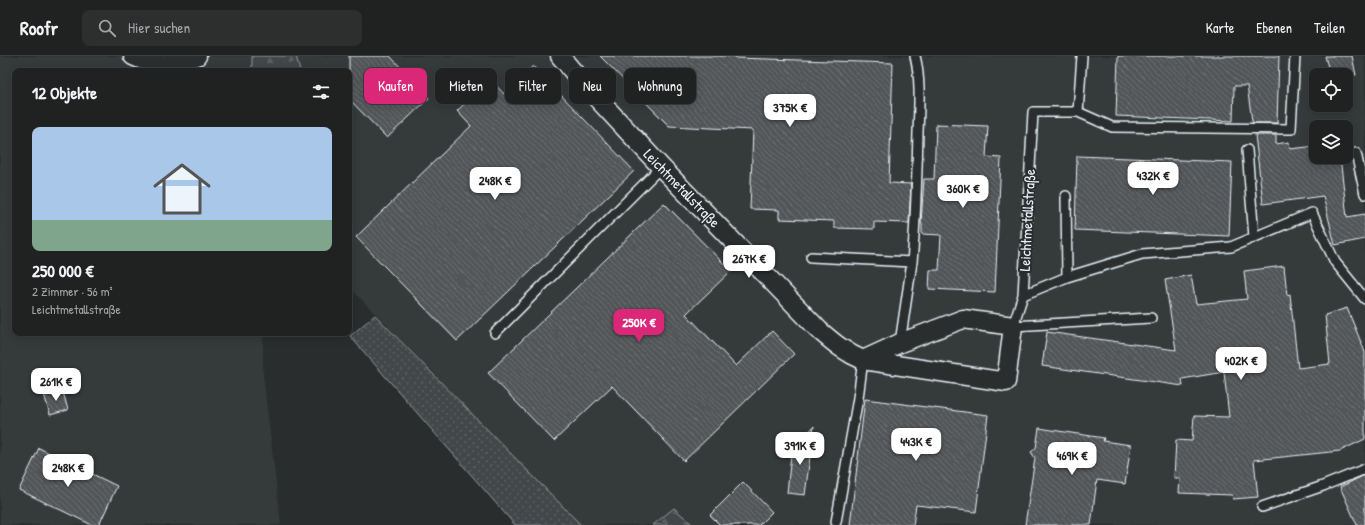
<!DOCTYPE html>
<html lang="de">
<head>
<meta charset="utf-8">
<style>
  :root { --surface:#202222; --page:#2d2f2f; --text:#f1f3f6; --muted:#a2a4a5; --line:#3d3f40; --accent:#db2777 }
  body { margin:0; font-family:"Patrick Hand",sans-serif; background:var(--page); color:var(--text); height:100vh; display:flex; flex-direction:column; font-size:15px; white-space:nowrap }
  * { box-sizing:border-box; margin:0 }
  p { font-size:13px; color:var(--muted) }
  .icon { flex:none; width:22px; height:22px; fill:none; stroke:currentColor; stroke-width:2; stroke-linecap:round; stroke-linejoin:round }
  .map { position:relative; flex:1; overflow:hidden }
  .side { position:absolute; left:12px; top:12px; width:340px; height:268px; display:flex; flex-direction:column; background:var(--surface); border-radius:8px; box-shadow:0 2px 10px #0003,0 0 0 1px var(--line) }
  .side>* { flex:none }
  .banner { position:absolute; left:364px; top:12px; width:380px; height:36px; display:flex; gap:8px }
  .buttons { position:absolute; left:1309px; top:12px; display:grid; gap:8px }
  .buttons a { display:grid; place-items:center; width:44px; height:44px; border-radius:8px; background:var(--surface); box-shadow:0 2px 10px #0003,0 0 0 1px var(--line); font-size:20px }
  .price { position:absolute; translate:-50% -34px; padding:0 9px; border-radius:8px; background:#fff; color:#222; font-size:13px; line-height:26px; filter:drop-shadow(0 1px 2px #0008) }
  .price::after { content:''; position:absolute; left:50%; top:24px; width:12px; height:9px; margin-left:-6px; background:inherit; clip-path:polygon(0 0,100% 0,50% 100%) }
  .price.current { background:var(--accent); color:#fff }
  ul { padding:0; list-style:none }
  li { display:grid; align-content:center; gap:8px; height:212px; padding:0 20px }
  li span { display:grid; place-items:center; height:124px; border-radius:8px; color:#555 }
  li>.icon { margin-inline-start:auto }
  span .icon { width:72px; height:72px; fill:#fffc; stroke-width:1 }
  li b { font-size:17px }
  h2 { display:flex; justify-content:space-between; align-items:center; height:48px; padding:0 20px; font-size:17px }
  .chip { padding:0 14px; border-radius:8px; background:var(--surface); box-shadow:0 2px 10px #0003,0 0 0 1px var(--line); font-size:14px; line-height:36px }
  .chip.current { background:var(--accent); color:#fff }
  header { display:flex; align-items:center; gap:24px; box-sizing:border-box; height:56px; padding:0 20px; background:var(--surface); border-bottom:1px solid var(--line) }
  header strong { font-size:19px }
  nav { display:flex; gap:22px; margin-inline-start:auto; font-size:14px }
  .search { width:280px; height:36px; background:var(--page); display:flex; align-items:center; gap:10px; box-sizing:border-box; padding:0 14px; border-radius:8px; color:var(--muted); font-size:15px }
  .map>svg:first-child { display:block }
</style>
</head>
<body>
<header>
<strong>Roofr</strong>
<div class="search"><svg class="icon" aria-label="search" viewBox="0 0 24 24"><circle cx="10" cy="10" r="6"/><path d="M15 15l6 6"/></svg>Hier suchen</div>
<nav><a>Karte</a><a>Ebenen</a><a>Teilen</a></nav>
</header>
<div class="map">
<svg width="1365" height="469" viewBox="0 0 1365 469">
  <defs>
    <pattern id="grass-dots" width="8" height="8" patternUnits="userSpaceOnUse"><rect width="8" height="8" fill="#424648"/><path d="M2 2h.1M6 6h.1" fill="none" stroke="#5d6163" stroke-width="1.8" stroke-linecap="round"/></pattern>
    <pattern id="forest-firs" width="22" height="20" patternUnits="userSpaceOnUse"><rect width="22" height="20" fill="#424648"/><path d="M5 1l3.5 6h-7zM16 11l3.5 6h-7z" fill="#5d6163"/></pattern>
    <pattern id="building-back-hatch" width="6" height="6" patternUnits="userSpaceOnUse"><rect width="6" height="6" fill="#535759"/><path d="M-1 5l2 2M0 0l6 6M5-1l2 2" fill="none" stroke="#6c7072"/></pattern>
  </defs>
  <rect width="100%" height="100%" fill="#2a2d2e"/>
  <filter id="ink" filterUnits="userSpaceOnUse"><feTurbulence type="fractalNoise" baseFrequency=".025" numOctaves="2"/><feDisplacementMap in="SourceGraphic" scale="8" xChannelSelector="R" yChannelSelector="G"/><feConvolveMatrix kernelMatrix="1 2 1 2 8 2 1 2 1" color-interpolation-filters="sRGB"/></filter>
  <g filter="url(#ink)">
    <path fill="#363a3b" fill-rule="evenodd" d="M0 0H1365V469H581L349 231V15H15V277H263V319L281 469H0ZM1316 19H1346V49H1316ZM1316 71H1346V101H1316Z"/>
    <path fill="url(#grass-dots)" stroke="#959ca0" d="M375 259 581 469H515L350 280Z"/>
    <path fill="url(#forest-firs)" stroke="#959ca0" d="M252 0H296L300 15H252Z
      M674 452 693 469H653Z"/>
    <path fill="url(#building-back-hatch)" stroke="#e8f1f8" d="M349 0H390L429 42 387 82 349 43Z
      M600 0H736V2L893 7 889 127 911 128 909 167 874 166V173L834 172V165L779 163V154L750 153 753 74 669 70Z
      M1118 0H1279L1277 67H1253L1252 65 1247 30H1234L1233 65 1116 60Z
      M1325 0H1352L1356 19H1330Z
      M533 10 634 115 457 285 356 181 471 70 457 55 490 23 504 38Z
      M936 68 988 70 986 101 1001 102 995 236 929 233 930 214H939L941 179 922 178V168L921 167 924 123H934Z
      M1255 79H1276V88L1289 86 1290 93 1316 90V101H1340L1347 161 1365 158V183L1335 189 1323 140 1263 148Z
      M1077 100 1232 106 1229 180 1075 174Z
      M664 147 731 215 686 258 736 310 772 275 794 298 684 405 612 330 554 385 488 317Z
      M1284 210 1287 239 1290 238 1298 312 1330 308 1325 259 1347 252 1365 296V383L1340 395 1254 404 1258 441 1233 443 1232 439 1179 437 1180 422H1174L1176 384 1192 385 1194 360 1229 361 1224 316 1182 323 1183 330 1042 310 1047 276 1176 294 1165 224 1191 219 1196 248 1247 243 1244 215Z
      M62 332 68 354 50 359 44 338Z
      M865 343 988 359 976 456 916 449 913 469H850Z
      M814 370 805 439 787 437 791 398Z
      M1039 372 1104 382 1103 385 1131 389 1125 428 1097 424 1091 469H1025L1035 402 1031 396 1036 392Z
      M39 392 117 430 99 469H92L19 434Z
      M1365 419V469H1357L1340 431Z
      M743 426 772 456 759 469H720L710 459Z"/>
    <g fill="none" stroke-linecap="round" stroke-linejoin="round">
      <g stroke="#e8f1f8" stroke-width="12">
        <path id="service" d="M1078 56 1082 0
          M1247 94 1254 181
          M1356 97 1365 138
          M1066 140 1067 221
          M811 201 912 206 900 287
          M912 206C916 163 917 119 918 76 919 51 921 24 915 0
          M1023 239 1067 221 1142 198 1231 191 1312 157 1335 206 1365 243
          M1151 262 1013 270 1023 239 1033 56H1078L1112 71 1291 73 1295 0
          M495 277 661 111
          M1262 451 1323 430 1365 413
          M836 466 858 342 863 304"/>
      </g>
      <g stroke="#e8f1f8" stroke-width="21">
        <path id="minor" d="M133 0C155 11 174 8 197 0
          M560 0 582 26 661 111 820 275C834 287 846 297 863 304L1006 326 1013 270 963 263 900 287 863 304"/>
      </g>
      <use href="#service" stroke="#2a2d2e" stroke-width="9"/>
      <use href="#minor" stroke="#2a2d2e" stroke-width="18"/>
    </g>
  </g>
  <g text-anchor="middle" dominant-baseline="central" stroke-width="4" stroke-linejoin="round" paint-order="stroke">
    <g font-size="15" fill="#e8f1f8" stroke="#2a2d2e">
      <text transform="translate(682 132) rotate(46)">Leichtmetallstraße</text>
      <text transform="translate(1027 164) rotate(-87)">Leichtmetallstraße</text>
    </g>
  </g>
</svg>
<div class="buttons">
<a><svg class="icon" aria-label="locate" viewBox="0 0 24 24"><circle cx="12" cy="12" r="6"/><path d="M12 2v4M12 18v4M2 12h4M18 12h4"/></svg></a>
<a><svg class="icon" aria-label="layers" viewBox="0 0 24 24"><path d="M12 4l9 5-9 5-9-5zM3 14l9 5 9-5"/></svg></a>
</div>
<b class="price" style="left:790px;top:72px">375K €</b>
<b class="price" style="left:1153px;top:140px">432K €</b>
<b class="price" style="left:495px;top:145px">248K €</b>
<b class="price" style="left:963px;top:153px">360K €</b>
<b class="price" style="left:749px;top:223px">267K €</b>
<b class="price current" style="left:639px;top:287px">250K €</b>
<b class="price" style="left:1241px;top:325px">402K €</b>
<b class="price" style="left:56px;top:346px">261K €</b>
<b class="price" style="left:916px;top:406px">443K €</b>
<b class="price" style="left:800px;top:410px">391K €</b>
<b class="price" style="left:1072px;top:420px">469K €</b>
<b class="price" style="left:68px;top:432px">248K €</b>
<div class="banner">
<a class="chip current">Kaufen</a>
<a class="chip">Mieten</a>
<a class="chip">Filter</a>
<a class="chip">Neu</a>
<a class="chip">Wohnung</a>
</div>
<section class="side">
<h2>12 Objekte<svg class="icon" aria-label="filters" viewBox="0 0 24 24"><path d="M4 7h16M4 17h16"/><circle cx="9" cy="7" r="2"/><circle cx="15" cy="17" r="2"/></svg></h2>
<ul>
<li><span style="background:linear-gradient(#a9c7e8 75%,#7fa58c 0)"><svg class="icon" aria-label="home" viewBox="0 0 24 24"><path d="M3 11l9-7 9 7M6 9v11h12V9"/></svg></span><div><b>250 000 €</b><p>2 Zimmer · 56 m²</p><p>Leichtmetallstraße</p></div></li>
</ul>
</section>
</div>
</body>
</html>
